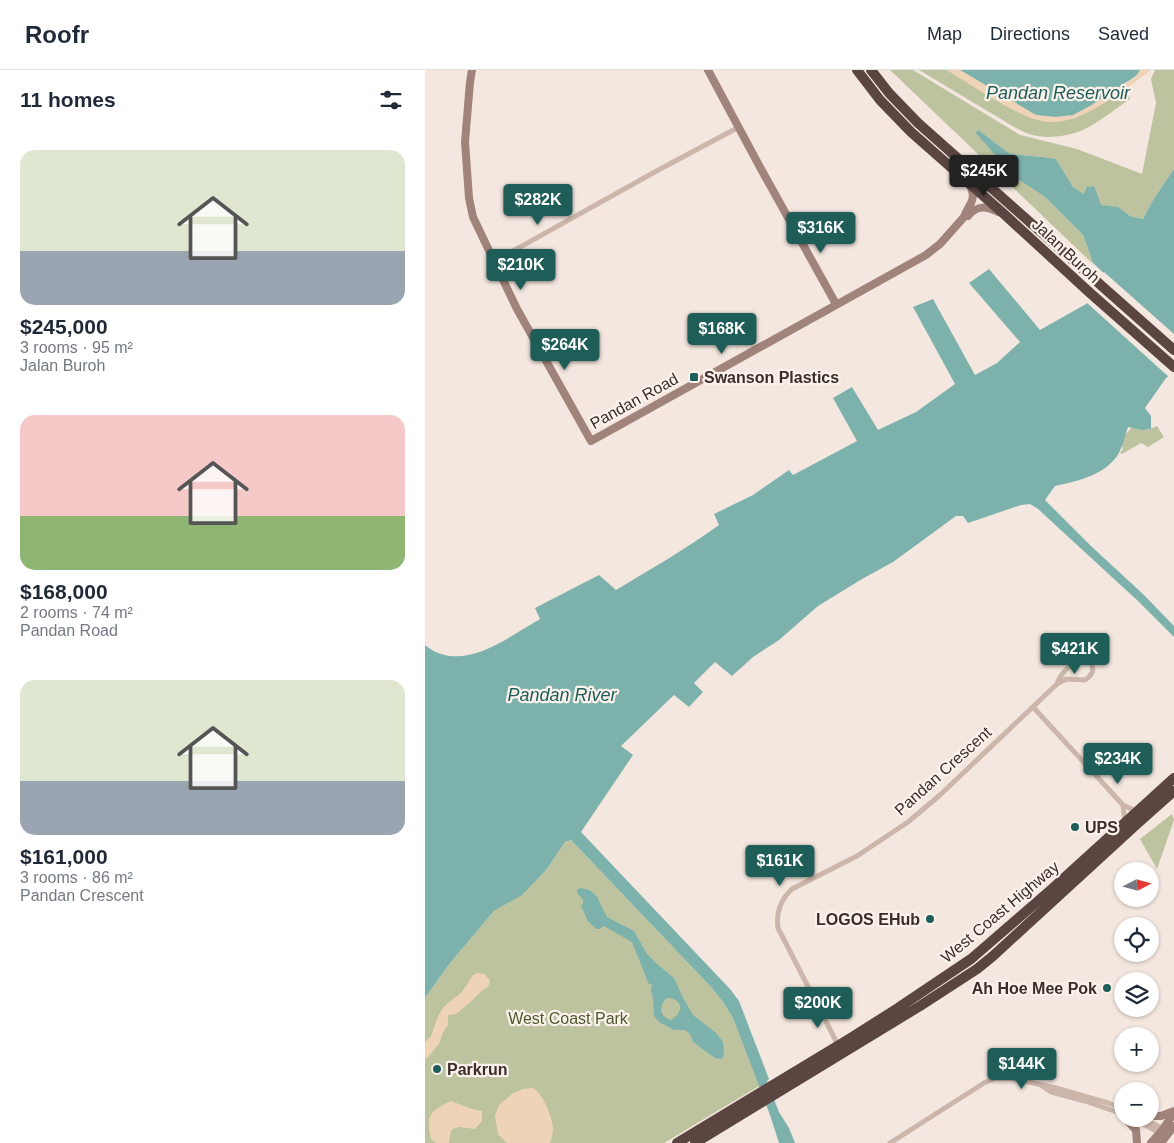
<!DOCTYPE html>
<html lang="en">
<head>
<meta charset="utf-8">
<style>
  :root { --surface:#fff; --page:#f6f6f7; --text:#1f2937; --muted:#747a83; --line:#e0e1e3; --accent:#1e5d58 }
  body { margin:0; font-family:Helvetica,sans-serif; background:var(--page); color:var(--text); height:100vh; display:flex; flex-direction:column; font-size:19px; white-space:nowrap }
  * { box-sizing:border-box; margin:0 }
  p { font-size:16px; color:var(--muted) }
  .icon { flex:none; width:28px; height:28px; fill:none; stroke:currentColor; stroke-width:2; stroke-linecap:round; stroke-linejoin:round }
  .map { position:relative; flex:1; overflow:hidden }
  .sheet { display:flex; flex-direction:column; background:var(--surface); width:425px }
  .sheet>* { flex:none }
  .needle { width:32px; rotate:84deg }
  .fabs { position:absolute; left:689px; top:792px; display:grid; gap:10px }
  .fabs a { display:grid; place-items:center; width:45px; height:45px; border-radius:50%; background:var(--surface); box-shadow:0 1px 4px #0004; font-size:25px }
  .price { position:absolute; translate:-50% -42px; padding:0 11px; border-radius:5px; background:var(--accent); color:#fff; font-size:16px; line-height:32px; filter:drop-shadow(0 1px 2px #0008) }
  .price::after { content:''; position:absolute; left:50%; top:30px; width:15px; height:11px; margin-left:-8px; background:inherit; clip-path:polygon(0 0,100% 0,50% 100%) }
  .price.on { background:#222; color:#fff }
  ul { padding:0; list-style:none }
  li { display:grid; align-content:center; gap:10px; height:265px; padding:0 20px }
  li span { display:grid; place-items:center; height:155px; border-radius:15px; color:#555 }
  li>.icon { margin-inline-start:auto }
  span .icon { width:90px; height:90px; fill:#fffc; stroke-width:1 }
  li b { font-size:21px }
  h2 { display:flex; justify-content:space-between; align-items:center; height:60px; padding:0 20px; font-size:21px }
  header { display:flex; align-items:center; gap:30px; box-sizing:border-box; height:70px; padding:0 25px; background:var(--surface); border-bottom:1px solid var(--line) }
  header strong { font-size:24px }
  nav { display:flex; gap:28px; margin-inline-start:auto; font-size:18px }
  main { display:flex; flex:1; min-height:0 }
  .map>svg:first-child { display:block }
</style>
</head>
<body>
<header>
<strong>Roofr</strong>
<nav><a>Map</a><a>Directions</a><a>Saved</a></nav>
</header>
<main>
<section class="sheet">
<h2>11 homes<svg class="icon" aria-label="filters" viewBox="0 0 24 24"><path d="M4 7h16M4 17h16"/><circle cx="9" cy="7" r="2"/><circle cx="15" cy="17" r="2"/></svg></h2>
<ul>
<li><span style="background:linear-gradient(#dfe7d0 65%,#9aa5b1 0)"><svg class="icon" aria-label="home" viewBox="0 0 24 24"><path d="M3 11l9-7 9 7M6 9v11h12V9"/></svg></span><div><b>$245,000</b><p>3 rooms · 95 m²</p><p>Jalan Buroh</p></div></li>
<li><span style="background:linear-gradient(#f6c9c9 65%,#8fb573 0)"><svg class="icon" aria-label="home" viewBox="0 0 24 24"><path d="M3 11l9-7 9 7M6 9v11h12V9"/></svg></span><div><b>$168,000</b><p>2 rooms · 74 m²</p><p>Pandan Road</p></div></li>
<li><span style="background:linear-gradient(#dfe7d0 65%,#9aa5b1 0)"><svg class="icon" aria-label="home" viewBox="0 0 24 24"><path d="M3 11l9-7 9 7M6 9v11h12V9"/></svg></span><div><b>$161,000</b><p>3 rooms · 86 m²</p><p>Pandan Crescent</p></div></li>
</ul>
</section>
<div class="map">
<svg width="749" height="1073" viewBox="0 0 749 1073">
  <rect width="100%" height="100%" fill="#f4e7df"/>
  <path fill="#bcc39e" d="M465 0H488L595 65 652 79 717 104 731 33 726 9 730 0H749V99L728 130 718 149 705 146 693 138 675 135 648 117 631 89 618 87 585 84 552 60 588 106 620 127 658 165 668 193H667Z
    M494 0H522L590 40 606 48 623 52 636 51 650 48 663 42 702 18 705 29C690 39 670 56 653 62 639 67 619 69 604 64 590 59 577 49 564 42 541 28 517 14 494 0Z
    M732 356 739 367 723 377 716 373 697 384 695 383 698 379 695 371 696 366 703 362 706 358H713L723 360Z
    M747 744 749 750 732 799 715 769Z
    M146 770 287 918 298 932 308 948 334 1016 239 1073H0V928L25 893 69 841 97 824 122 799 140 772Z"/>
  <path fill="#efd3b6" d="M522 0H535L611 45 631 47 648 45 665 36 711 7 715 0H726C701 19 657 54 625 52 597 51 547 15 522 0Z
    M52 903 59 904 64 909 65 912 63 917C53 922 47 932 38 938 35 940 34 942 31 944 28 945 25 945 23 945V955L18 962 14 974 4 986 0 989V972L6 966 13 946 19 937 24 932 35 924 42 915 47 906Z
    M108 1018C118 1024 129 1050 128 1061 128 1065 126 1069 125 1073H82L73 1064 70 1046 74 1035 87 1024 98 1019Z
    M26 1031 47 1039 57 1041V1051L50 1059 35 1057 27 1059 25 1065 24 1073H11L6 1069C1 1045 4 1042 26 1031Z"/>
  <path fill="#7db2ac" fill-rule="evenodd" d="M535 0H715L711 6 665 36 648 45 631 47 611 45Z
    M553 60 585 84 618 87 631 89 648 117 659 124 662 117 669 116 676 135 693 137 705 146 718 149 728 130 749 99V302L741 308 720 338 726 346V359L718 360 703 357C700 365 698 375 694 383 681 405 653 411 630 416L620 430 666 476 719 525 749 556V567L713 531 613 439 605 434 596 435 543 453 538 446H531L468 492 437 509 393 536 354 570 328 587 307 606 290 592 269 613 278 622 264 637 249 625 196 676 208 685 156 762 305 919 314 931 344 1009 342 1011 354 1042 364 1058 370 1073H354L345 1045 308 948 298 932 287 918 146 770 140 772 122 799 97 825 69 841 25 893 0 928V575C36 605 82 568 115 549L110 538 174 505 191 520C226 499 261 479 294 455L289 444 328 425 364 400 368 405 432 371 408 328 427 317 453 360 491 342 530 314 488 237 508 229 550 305 572 293 595 272 544 213 564 199 615 260 684 221V208L668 193 658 165 620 127 588 106 551 63Z
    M155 818 165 820 172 827 182 847 209 861 222 884 231 893 249 908 257 926 268 945 291 963 298 972 299 983 297 989 290 988 268 972 265 964 260 960H249L234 952 229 946 228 930 226 919 227 915V914H224L223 912 207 872 179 856 175 859H171C169 856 165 854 163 851 160 846 160 842 156 837V835L158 834V829L153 824 152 820ZM241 928C258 928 260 942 246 950 234 946 234 937 241 928Z"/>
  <path fill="#f4e7df" d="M679 202 749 264V305L745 308 661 232 682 220 681 209 677 204Z"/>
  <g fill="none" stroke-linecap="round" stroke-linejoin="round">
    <path stroke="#ccb5aa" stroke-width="5" d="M70 191 237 98 314 57
      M608 637 698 735 713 742
      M698 735 700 752
      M413 975 353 858C351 842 355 830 367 819L432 786 483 752 515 725 632 614 641 609 660 610C671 603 670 593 659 588 647 592 636 602 632 614
      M617 1016 626 1022 660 1031 698 1044
      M709 1049 735 1063
      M720 1049 738 1059
      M465 1073 559 1013 570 1008H585L631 1018 683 1033 698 1038"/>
    <path stroke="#a0837b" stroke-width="8" d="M47 0 45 12 40 72 44 128 48 147 92 239 166 371 501 185 515 174 539 147C544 133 553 130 544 114
      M283 0 336 99 411 234
      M543 146C552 135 561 136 573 142
      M725 1046H736L749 1041
      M701 1049 711 1060 712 1073
      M726 1073 735 1063 749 1043
      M736 1073 749 1056"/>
    <path stroke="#5b4541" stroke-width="10" d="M432 0 455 30 486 62 579 144 664 222 749 297
      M446 0 464 23 493 53 749 280
      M252 1073 424 969 473 938 546 889 628 818 749 708
      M270 1073 495 936 552 899 568 886 713 753 749 721"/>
  </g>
  <g fill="#1e5d58" stroke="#fbf2ec" stroke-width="2">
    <rect x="264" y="302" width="10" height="10" rx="2.5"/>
    <circle cx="650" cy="757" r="5"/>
    <circle cx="505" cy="849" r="5"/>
    <circle cx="682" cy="918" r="5"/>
    <circle cx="12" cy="999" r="5"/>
  </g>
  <g text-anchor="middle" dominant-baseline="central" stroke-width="4.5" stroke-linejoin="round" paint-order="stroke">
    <g font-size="16" fill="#3a2d2a" stroke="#fbf2ec">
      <text transform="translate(641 181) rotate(43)">Jalan Buroh</text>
      <text transform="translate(209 331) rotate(-29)">Pandan Road</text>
      <text transform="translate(518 701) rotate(-42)">Pandan Crescent</text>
      <text transform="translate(575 842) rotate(-40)">West Coast Highway</text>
    </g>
    <g font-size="16" font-weight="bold" fill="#3a2d2a" stroke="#fbf2ec" text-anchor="start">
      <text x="279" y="307">Swanson Plastics</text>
      <text x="660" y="757">UPS</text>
      <text x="495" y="849" text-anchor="end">LOGOS EHub</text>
      <text x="672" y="918" text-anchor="end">Ah Hoe Mee Pok</text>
      <text x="22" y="999">Parkrun</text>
    </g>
    <g font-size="16" fill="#4f592d" stroke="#fbf2ec">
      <text x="143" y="948">West Coast Park</text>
    </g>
    <g font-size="18" font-style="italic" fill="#1e5d58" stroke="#fbf2ec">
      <text x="633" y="23">Pandan Reservoir</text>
      <text x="137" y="625">Pandan River</text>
    </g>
  </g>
</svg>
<div class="fabs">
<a><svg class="needle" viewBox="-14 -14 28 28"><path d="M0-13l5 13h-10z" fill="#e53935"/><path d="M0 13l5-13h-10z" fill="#747a83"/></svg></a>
<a><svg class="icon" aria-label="locate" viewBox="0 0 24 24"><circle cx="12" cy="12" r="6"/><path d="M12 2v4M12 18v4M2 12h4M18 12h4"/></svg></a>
<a><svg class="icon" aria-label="layers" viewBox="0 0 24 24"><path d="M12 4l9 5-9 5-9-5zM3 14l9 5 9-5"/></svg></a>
<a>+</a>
<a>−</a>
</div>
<b class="price on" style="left:559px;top:127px">$245K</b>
<b class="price" style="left:113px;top:156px">$282K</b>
<b class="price" style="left:396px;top:184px">$316K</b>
<b class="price" style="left:96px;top:221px">$210K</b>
<b class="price" style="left:297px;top:285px">$168K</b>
<b class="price" style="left:140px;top:301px">$264K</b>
<b class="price" style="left:650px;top:605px">$421K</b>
<b class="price" style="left:693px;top:715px">$234K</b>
<b class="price" style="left:355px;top:817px">$161K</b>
<b class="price" style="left:393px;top:959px">$200K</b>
<b class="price" style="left:597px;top:1020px">$144K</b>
</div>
</main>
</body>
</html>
